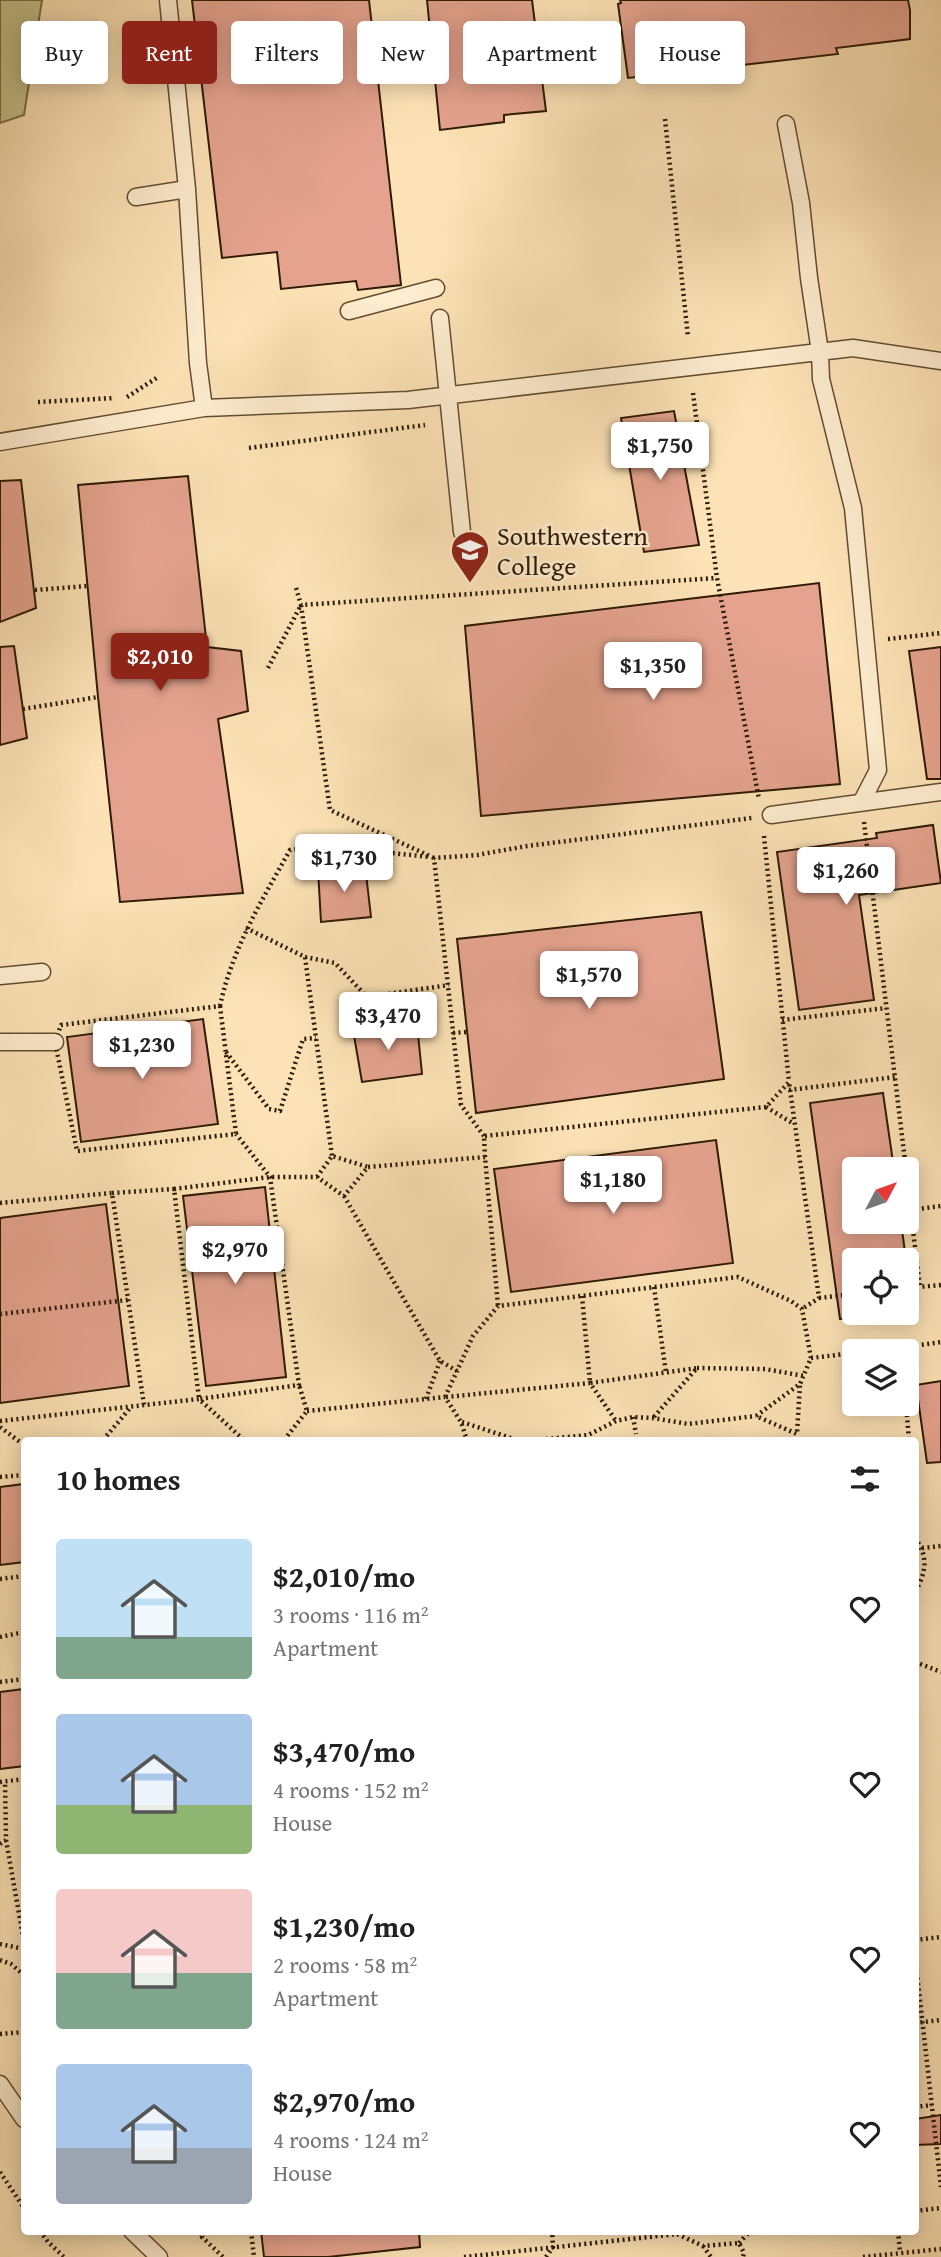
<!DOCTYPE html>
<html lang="en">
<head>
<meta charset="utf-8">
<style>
  :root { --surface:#fff; --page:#f6f6f6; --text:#222; --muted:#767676; --accent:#8f2418 }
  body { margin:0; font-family:"Gentium Book Plus",serif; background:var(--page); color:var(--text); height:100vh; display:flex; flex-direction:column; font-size:26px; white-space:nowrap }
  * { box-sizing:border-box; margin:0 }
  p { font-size:23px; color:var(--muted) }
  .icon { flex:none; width:38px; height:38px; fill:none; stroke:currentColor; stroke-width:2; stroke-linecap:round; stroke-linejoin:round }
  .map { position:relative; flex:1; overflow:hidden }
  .sheet { position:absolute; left:21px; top:1437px; width:898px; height:798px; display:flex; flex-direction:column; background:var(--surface); border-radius:7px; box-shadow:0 4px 18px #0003 }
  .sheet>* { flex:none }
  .banner { position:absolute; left:21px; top:21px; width:900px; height:63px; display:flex; gap:14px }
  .needle { width:46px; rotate:49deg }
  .fabs { position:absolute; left:842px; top:1157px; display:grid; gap:14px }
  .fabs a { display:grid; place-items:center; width:77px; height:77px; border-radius:7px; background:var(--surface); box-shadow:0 4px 18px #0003; font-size:35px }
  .price { position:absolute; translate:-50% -60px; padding:0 16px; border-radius:7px; background:#fff; color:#222; font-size:23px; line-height:46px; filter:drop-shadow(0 2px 4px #0008) }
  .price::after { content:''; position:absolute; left:50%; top:42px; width:21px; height:16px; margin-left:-10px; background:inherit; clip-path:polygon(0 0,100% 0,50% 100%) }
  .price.on { background:var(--accent); color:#fff }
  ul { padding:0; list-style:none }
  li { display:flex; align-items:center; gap:21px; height:175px; padding:0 35px }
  li span { display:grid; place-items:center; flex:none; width:196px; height:140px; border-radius:7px; color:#555 }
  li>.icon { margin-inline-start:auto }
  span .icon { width:84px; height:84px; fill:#fffc; stroke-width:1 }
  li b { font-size:30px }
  h2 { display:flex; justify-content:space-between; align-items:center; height:84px; padding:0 35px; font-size:30px }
  .pill { padding:0 24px; border-radius:7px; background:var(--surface); box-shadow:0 4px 18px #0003; font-size:24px; line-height:63px }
  .pill.on { background:var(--accent); color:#fff }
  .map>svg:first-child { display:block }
</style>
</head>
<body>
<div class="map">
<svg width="941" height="2257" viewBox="0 0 941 2257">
  <rect width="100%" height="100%" fill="#fde3b7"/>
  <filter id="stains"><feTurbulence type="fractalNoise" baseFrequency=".00286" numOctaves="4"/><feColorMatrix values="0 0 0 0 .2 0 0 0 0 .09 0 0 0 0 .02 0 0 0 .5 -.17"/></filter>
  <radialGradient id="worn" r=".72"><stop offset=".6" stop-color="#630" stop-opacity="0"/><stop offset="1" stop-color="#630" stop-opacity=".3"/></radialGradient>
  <path fill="#c4c28b" stroke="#796e47" stroke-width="2" d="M0 0H42L24 115 0 123Z"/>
  <path fill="#e5a38f" stroke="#2e1b03" stroke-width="2" d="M192 0H369L401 285 358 290 356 281 281 289 277 252 222 258Z
    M427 0H532L546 111 504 115V122L440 130Z
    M620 0H908L910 10V39L836 48 838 54 628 78 618 4 621 3Z
    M674 411 699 545 644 552 621 418Z
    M188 476 207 647 241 651 248 711 218 719 243 893 120 902 98 697 78 485Z
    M21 480 36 608 0 622V481Z
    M819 583 840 784 481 816 465 626Z
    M14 646 27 738 0 745V647Z
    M941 647V779H927L909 651Z
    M933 825 941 883 859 895 874 1000 799 1010 777 852 877 838 876 833Z
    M365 865 371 917 321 922 318 870Z
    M701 912 724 1079 476 1113 457 939Z
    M203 1019 218 1124 81 1142 67 1037Z
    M417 1024 422 1074 362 1082 353 1030Z
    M883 1093 894 1169H854V1222H901L906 1260H854V1318L840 1319 810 1103Z
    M716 1140 733 1263 511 1292 494 1169Z
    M265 1187 286 1377 206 1386 183 1196Z
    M106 1204 129 1386 0 1403V1218Z
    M941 1381V1462L927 1463 916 1385Z
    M24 1484V1562L0 1565V1487Z
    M24 1689V1766L0 1769V1692Z
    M941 2115V2144L915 2145V2119Z
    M261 2231H419L420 2247 328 2257H264Z"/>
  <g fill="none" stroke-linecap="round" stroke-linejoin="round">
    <g stroke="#624d30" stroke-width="19">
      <path id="lane" d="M168 0 187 189 198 363 204 408
        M786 124 801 203 809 278 820 352 821 379 853 508 878 770 861 803
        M136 197 187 189
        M349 311 436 288
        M440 318 462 532
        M0 442 204 408 408 400 853 348 941 361
        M771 815 941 792
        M0 976 42 972
        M0 1042H55
        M0 2084 24 2119
        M132 2231 159 2257"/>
    </g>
    <path stroke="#2e1b03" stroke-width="4.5" stroke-dasharray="2 3.5" stroke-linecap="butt" d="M665 119 688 337
      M693 393 717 578 759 799
      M127 397 158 377
      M38 402 115 398
      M249 448 425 425
      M296 588 301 605 717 578
      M35 590 87 586
      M888 639 941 633
      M268 668 301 605 330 810 434 858
      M23 709 98 697
      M864 822 906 1169
      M764 836 789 1082
      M246 928 305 957 332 1156
      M305 957 335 963 367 997 449 985
      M220 1006 236 1134 77 1151 55 1042 61 1025Z
      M220 1006C232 949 262 900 290 850L324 846 430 857
      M782 1020 886 1008
      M453 1033 466 1032
      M226 1052 269 1109 280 1111 303 1039 316 1038
      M789 1090 895 1077
      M766 1107 794 1124
      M484 1136 461 1105 434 858 477 855 527 846 752 818
      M485 1157 484 1136 766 1107 789 1082 819 1298 802 1309
      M906 1174 920 1287
      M317 1177 332 1156 368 1167
      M174 1189 270 1177H317L344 1196 368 1167 485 1157 498 1306
      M112 1193 174 1189 199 1399 299 1385 270 1177 236 1134
      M344 1196 440 1361 457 1371
      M0 1203 112 1193 144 1405
      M911 1210 941 1206
      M654 1287 666 1373
      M906 1288 941 1285
      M582 1296 590 1383 697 1368 653 1418
      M819 1298 854 1294
      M0 1314 128 1300
      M900 1348 941 1342
      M874 1351 900 1348V1350
      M811 1358 854 1353
      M697 1368 765 1369 804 1376
      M445 1397 473 1336 498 1306 738 1277 791 1301 802 1309 811 1358 800 1384 756 1416 797 1434 800 1384
      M446 1397 590 1383 616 1421
      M426 1399 440 1361
      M906 1404 909 1440
      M307 1411 445 1397 461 1422 467 1440
      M633 1417 636 1434
      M0 1421 199 1399 244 1440
      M462 1422 517 1440
      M0 1427 24 1445
      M103 1440 131 1407
      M284 1440 307 1411 299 1385
      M535 1440 588 1435 616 1421 633 1417 653 1418 688 1424 756 1416
      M0 1477 24 1475
      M915 1538C929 1557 926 1573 915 1592
      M922 1548 941 1546
      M0 1579 24 1576
      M0 1637 24 1632
      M915 1662 941 1672
      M0 1682 24 1679
      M0 1782 24 1779
      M6 1840 24 1942
      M0 1844 6 1840 5 1782
      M915 1940 941 1937
      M0 1944 24 1949
      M915 1956 941 2187
      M0 1960 11 1964 24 1975
      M915 2023 941 2020
      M0 2034 24 2032
      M915 2107 932 2105
      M0 2172 24 2208
      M915 2211 941 2208
      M40 2231 48 2242 64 2257
      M204 2231 202 2237 223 2257
      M251 2231 254 2257
      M898 2231 900 2252
      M739 2243 750 2231
      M703 2246 711 2257
      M464 2257 677 2234 703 2246 739 2243 744 2253 743 2257
      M546 2257 553 2247 552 2231
      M863 2257 941 2249"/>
    <use href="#lane" stroke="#feedd0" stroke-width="16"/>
  </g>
  <defs>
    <g id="university-pin" transform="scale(2.0125)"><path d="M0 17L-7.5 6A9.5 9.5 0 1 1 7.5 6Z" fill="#8f2418" stroke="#feedd0"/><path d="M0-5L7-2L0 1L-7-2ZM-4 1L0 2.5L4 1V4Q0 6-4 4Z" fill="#fff"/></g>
  </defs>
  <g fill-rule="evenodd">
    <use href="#university-pin" x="470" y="550"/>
  </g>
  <g text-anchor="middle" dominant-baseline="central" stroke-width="5" stroke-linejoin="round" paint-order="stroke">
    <g font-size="26" fill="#2e1b03" stroke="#feedd0" text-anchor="start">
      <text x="497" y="535">Southwestern<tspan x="497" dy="30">College</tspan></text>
    </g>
  </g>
  <rect width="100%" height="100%" filter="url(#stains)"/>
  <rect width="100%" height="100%" fill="url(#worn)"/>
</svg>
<div class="fabs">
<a><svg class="needle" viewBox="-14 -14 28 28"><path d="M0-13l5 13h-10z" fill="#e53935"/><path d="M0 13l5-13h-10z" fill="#767676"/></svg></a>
<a><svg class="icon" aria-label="locate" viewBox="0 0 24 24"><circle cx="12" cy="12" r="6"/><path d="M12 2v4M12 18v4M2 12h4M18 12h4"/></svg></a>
<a><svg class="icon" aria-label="layers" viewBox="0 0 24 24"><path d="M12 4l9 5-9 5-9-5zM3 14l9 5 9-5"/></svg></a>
</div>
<b class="price" style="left:660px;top:482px">$1,750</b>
<b class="price on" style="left:160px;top:693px">$2,010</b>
<b class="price" style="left:653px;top:702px">$1,350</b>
<b class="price" style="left:344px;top:894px">$1,730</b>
<b class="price" style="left:846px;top:907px">$1,260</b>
<b class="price" style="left:589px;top:1011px">$1,570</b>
<b class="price" style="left:388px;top:1052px">$3,470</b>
<b class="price" style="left:142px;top:1081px">$1,230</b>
<b class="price" style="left:613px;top:1216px">$1,180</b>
<b class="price" style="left:235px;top:1286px">$2,970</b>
<div class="banner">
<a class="pill">Buy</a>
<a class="pill on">Rent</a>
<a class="pill">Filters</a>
<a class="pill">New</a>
<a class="pill">Apartment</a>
<a class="pill">House</a>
</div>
<section class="sheet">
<h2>10 homes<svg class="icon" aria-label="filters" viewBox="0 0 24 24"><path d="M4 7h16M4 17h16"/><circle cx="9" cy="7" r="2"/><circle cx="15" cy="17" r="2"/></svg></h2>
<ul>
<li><span style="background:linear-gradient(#bfe0f5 70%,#7fa58c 0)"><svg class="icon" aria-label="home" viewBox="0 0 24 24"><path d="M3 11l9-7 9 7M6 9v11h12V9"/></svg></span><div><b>$2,010/mo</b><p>3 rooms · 116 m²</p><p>Apartment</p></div><svg class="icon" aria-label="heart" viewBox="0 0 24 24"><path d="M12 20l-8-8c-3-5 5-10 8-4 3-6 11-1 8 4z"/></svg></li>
<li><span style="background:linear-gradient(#a9c7e8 65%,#8fb573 0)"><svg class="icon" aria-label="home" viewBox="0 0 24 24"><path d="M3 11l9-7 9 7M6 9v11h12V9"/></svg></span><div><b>$3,470/mo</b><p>4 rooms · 152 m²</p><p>House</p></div><svg class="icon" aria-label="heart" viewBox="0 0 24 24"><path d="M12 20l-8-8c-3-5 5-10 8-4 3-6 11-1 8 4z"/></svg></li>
<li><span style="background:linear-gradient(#f6c9c9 60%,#7fa58c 0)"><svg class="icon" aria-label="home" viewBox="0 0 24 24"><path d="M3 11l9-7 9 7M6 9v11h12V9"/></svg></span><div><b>$1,230/mo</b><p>2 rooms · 58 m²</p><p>Apartment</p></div><svg class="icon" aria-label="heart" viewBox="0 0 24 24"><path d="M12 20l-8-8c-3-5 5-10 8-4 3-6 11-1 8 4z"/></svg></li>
<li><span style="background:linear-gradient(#a9c7e8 60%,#9aa5b1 0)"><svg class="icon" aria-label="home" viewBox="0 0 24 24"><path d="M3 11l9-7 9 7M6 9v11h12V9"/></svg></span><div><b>$2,970/mo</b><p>4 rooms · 124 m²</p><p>House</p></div><svg class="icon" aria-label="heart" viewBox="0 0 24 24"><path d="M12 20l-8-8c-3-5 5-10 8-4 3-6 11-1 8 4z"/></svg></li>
</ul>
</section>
</div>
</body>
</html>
